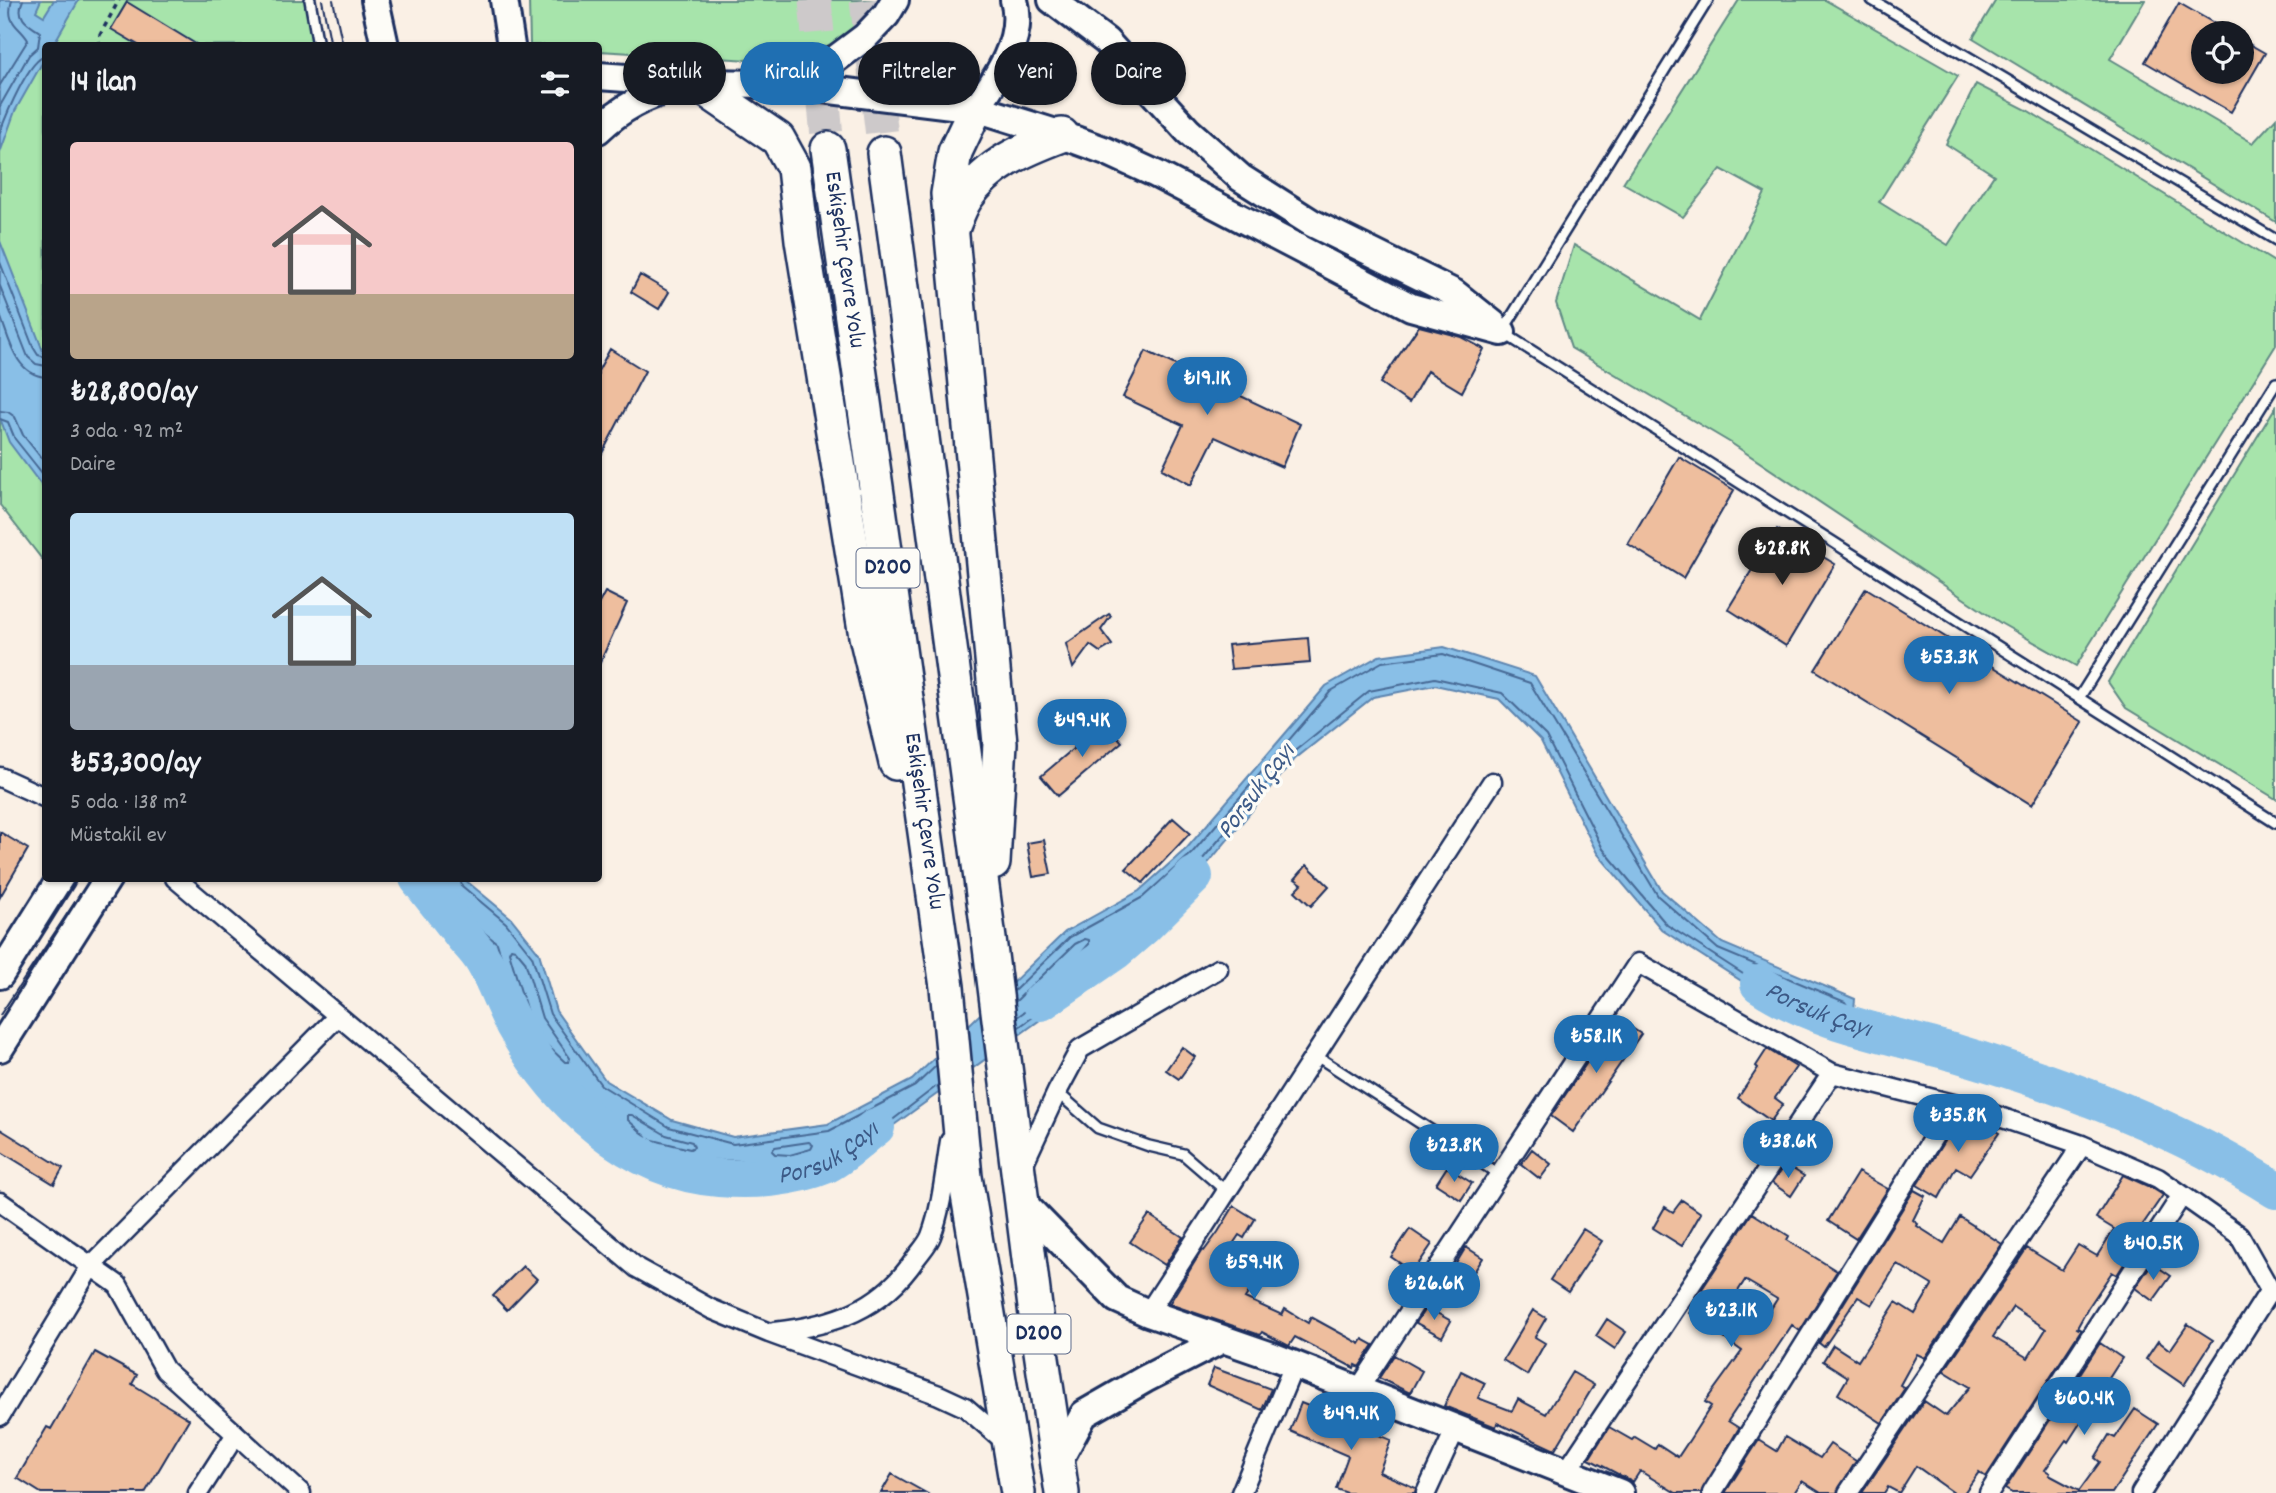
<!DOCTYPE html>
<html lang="tr">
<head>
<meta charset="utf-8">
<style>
  :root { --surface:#171b24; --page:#20242c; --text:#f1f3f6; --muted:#9ea1a6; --accent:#1f6fb2 }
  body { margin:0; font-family:Dekko,sans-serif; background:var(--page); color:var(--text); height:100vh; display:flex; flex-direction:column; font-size:26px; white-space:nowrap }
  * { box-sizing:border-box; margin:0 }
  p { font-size:23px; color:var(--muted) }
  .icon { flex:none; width:38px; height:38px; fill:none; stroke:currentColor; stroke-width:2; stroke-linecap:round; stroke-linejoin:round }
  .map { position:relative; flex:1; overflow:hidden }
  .drawer { position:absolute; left:42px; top:42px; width:560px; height:840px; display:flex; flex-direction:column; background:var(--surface); border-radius:7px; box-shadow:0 2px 5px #0004 }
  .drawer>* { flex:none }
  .top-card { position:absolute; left:623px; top:42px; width:665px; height:63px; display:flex; gap:14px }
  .buttons { position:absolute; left:2191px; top:21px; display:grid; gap:14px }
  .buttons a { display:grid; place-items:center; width:63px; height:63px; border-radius:50%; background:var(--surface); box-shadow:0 2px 5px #0004; font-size:35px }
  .price { position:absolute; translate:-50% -60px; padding:0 16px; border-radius:24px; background:var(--accent); color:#fff; font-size:23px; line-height:46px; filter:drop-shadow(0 2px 4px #0008) }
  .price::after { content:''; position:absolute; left:50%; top:42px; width:21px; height:16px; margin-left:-10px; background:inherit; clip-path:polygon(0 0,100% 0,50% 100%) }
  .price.selected { background:#222; color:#fff }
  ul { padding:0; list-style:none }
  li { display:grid; align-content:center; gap:14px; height:371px; padding:0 28px }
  li span { display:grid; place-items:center; height:217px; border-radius:7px; color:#555 }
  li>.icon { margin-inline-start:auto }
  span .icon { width:126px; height:126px; fill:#fffc; stroke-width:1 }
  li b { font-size:30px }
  h2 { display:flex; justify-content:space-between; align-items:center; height:84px; padding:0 28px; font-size:30px }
  .pill { padding:0 24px; border-radius:32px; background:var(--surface); box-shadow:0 2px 5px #0004; font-size:24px; line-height:63px }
  .pill.selected { background:var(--accent); color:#fff }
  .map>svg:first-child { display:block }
</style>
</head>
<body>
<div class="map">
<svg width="2276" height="1493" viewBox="0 0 2276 1493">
  <rect width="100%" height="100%" fill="#faf0e5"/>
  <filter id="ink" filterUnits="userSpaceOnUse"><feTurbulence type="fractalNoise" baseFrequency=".0143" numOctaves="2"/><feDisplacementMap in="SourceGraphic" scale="14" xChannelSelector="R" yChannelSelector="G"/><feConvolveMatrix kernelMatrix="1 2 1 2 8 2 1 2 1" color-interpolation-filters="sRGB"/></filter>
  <g filter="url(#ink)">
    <path fill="#a7e4ab" stroke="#618a84" stroke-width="2" d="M0 0H311L320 45 46 46 45 563 0 505Z
      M529 0H881L845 36 800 63 599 51 598 46 530 45Z
      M1739 0H1825L1958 76 1879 202 1948 245 1994 175 1946 144 1976 84 2027 110 2276 263V345L2076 666 2002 624 1731 443 1571 348 1556 303 1574 245 1700 320 1765 193 1721 169 1683 217 1623 183Z
      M1996 0H2145L2110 59 2253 143 2276 118V222L1973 38Z
      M2276 406V799L2126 708 2108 682Z"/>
    <path fill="#89bfe7" stroke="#5d85b0" stroke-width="2" d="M0 0H41L36 11 44 16 54 0H79L53 45 46 46 45 58 15 111 0 153Z
      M0 241 45 356V490L9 442 0 418Z
      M1444 647 1535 676 1662 891 1722 943 1855 999 1853 1022 1768 998 1662 930 1597 853 1541 741 1499 699 1435 685 1373 697 1295 759 1174 904 1114 939 1051 1012 894 1125 864 1151 792 1171 695 1166 641 1154 519 1041 491 946 429 897 415 879H464L511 918 539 953 556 1011 606 1081 672 1120 733 1137 828 1124 912 1080 1065 932 1139 891 1187 848 1326 686 1379 656Z"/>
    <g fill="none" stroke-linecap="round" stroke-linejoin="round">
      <path stroke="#476995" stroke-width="2" d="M0 85 28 40C19 25 5 24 12 0
        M0 106 29 55 38 47 40 32C27 24 15 17 23 0
        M0 132C6 116 29 58 46 56
        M0 262 33 347 38 355 46 357
        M0 286 28 357 36 364 46 366
        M0 315C9 338 15 375 46 377
        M0 411 8 412 15 417 23 435 46 464
        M0 419 8 422 15 439 46 478
        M424 878 434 892 497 943 526 1038 644 1147 696 1159 791 1163 860 1145 938 1085
        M460 878 462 886 506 923 532 956 550 1014 601 1085 669 1127 733 1144 829 1131 915 1086 936 1066
        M511 948 515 949 525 961 542 1018 570 1058 569 1062H565L533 1032 509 952Z
        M1014 991 1070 937 1143 897 1192 853 1331 691 1382 662 1443 654 1530 683 1658 896 1718 949 1845 1002 1848 1006 1847 1010 1843 1012 1771 992 1667 925 1603 849 1546 736 1502 693 1435 678 1369 691 1291 754 1170 898 1110 934 1047 1007 1019 1027
        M1015 1002 1075 944 1085 939 1089 940V944L1041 1000 1017 1017
        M628 1115H632L666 1135 692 1142 694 1147 690 1149 649 1139 628 1120Z
        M809 1142 813 1145 811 1149 790 1155 775 1154 772 1151 775 1147Z"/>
      <g stroke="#89bfe7" stroke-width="38">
        <path id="s1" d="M418 878C433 898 449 917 464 937 471 945 479 953 484 962 496 982 503 1005 514 1025 556 1101 629 1171 719 1178 752 1181 794 1178 825 1165 841 1158 861 1138 876 1127"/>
        <path id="s2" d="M1759 984C1819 1024 1891 1034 1959 1054 2069 1087 2179 1128 2276 1190"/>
        <path d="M1041 1002 1115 951 1144 926 1194 876"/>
      </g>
    </g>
    <path fill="#eebe9e" stroke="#1b2f5e" stroke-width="2" fill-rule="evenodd" d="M127 2 199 46H140L111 29Z
      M2179 3 2231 33H2203V72H2242V40L2265 53 2231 112 2145 62Z
      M640 275 669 292 659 309 631 292Z
      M1419 326 1461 337 1484 349 1462 392 1427 371 1409 403 1380 383Z
      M610 349 645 371 598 461V371Z
      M1146 351 1300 424 1282 467 1215 437 1191 485 1162 469 1183 425 1123 397Z
      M1679 457 1734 490 1683 578 1628 544Z
      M1777 529 1835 564 1786 646 1728 609Z
      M1866 588 2083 722 2032 805 1815 670Z
      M605 592 627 603 598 667V605Z
      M1109 614 1111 616 1101 630 1112 645 1100 652 1090 645 1073 668 1066 644Z
      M1308 638 1310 663 1231 669 1228 645Z
      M1105 722 1122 742 1058 796 1041 776Z
      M1173 818 1190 833 1143 883 1126 869Z
      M0 832 28 849 0 897Z
      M1044 840 1051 874 1033 877 1027 843Z
      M1307 865 1329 886 1311 906 1295 891 1302 884 1295 879Z
      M1617 1018 1641 1034 1573 1132 1551 1116Z
      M1182 1047 1195 1057 1179 1079 1166 1070Z
      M1767 1049 1796 1067 1775 1098 1783 1104 1771 1121 1738 1098 1758 1068 1756 1066Z
      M1959 1117 1985 1124 1999 1133 1970 1175 1956 1167 1939 1198 1917 1185Z
      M0 1129 63 1168 54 1184 0 1151Z
      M1532 1149 1551 1164 1540 1179 1521 1164Z
      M1785 1164 1804 1176 1791 1196 1772 1183Z
      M1447 1167 1472 1183 1461 1200 1436 1184Z
      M1858 1172 1888 1189 1856 1239 1828 1221Z
      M2123 1175 2152 1188 2163 1195 2128 1246 2133 1250 2117 1275 2112 1272 2088 1308 2077 1328 2081 1330 1986 1477 1979 1472 1964 1493H1954L1916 1466 1899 1493 1888 1487 1884 1493H1862L1924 1401 1946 1416 1970 1387 1944 1371 2027 1248 2062 1270 2078 1245 2097 1256 2114 1229 2096 1218ZM2013 1307 2046 1329 2028 1358 1993 1337Z
      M1914 1190 1925 1196 1913 1220 1918 1224 1917 1226 1944 1243 1960 1217 2002 1244 1925 1358 1917 1354 1900 1385 1905 1388 1882 1423 1838 1394 1848 1377 1823 1361 1833 1345 1858 1361 1896 1302 1915 1314 1932 1285 1897 1264 1872 1305 1858 1297 1824 1347 1819 1343Z
      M1682 1200 1701 1213 1682 1246 1653 1228 1665 1207 1673 1212Z
      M1234 1206 1255 1219 1244 1238 1239 1235 1217 1268 1251 1289 1245 1298 1282 1315 1285 1309 1308 1323 1311 1317 1360 1344 1363 1339 1374 1345 1359 1367 1355 1365 1354 1368 1295 1337 1289 1346 1262 1332 1260 1335 1169 1304 1202 1250 1204 1251 1218 1232Z
      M1752 1213 1789 1236 1787 1240 1837 1271 1800 1331 1792 1325 1728 1421 1739 1428 1701 1493H1676L1640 1471 1633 1482 1589 1459 1609 1427 1632 1440 1635 1437 1655 1449 1658 1444 1678 1457 1690 1439 1711 1406 1705 1402 1742 1351 1689 1313 1705 1291 1702 1289ZM1745 1280 1777 1299 1759 1328 1728 1307Z
      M1149 1215 1183 1237 1165 1265 1130 1242Z
      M1410 1229 1432 1244 1413 1272 1391 1257Z
      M1583 1229 1602 1241 1568 1292 1550 1280Z
      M1466 1247 1483 1258 1470 1278 1454 1267Z
      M2152 1263 2171 1276 2153 1301 2135 1288Z
      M523 1266 537 1279 507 1310 493 1296Z
      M1426 1307 1451 1321 1442 1337 1416 1323Z
      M1533 1310 1546 1318 1535 1337 1545 1343 1527 1375 1503 1360Z
      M1607 1319 1626 1332 1615 1349 1596 1336Z
      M2188 1324 2213 1340 2184 1385 2146 1359 2158 1341 2170 1350Z
      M2100 1343 2122 1358 2068 1442 2066 1440 2045 1470 2050 1473 2049 1475 2079 1491 2100 1462 2095 1458 2109 1435 2115 1438 2135 1409 2158 1424 2112 1493H2012L2005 1489Z
      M95 1352 137 1375 132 1384 189 1419 145 1493H41L17 1478 47 1427 51 1429Z
      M1394 1355 1422 1371 1410 1393 1379 1378Z
      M1214 1368 1271 1389 1262 1410 1207 1385Z
      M1461 1371 1485 1383 1478 1398 1512 1411 1518 1399 1546 1414 1572 1372 1594 1385 1555 1450 1497 1423 1496 1427 1444 1406Z
      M1301 1403 1391 1440 1379 1472 1416 1488 1415 1493H1347L1336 1489 1348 1456 1290 1431Z
      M1785 1437 1820 1458 1830 1444 1856 1461 1837 1493H1821L1802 1481 1794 1493H1725L1759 1440 1777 1451Z
      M892 1474 926 1493H881Z"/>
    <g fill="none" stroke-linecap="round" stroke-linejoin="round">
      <path stroke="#cdc9ca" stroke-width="33" stroke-dasharray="33 17" stroke-linecap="butt" d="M815 0 828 149
        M866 0 884 153"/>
      <g stroke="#1b2f5e" stroke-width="14">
        <path id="lane" d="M310 0 318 46
          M1708 0 1502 332 2276 823
          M1872 0 2276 240
          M2079 698 2276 383
          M1315 1055 1500 1175
          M1057 1092 1098 1128 1149 1146 1183 1154 1227 1192"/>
      </g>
      <g stroke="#1b2f5e" stroke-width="23">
        <path id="street" d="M0 777 46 798
          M175 878 637 1268 711 1309 769 1333 939 1395 965 1407 1008 1444
          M1022 1167 1057 1092 1080 1049 1218 969
          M0 1202 118 1285 165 1370 301 1493
          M1148 1313 1492 782
          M774 1332C834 1325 881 1310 916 1258 921 1251 928 1244 931 1236 942 1207 945 1172 950 1141
          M1358 1390 1638 963 1832 1073
          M0 1416 91 1266 338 1016
          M1566 1472 1832 1073 1988 1113 2082 1145 2158 1178 2239 1235 2270 1290 2141 1493
          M198 1493 236 1434
          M1241 1493 1294 1365
          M1426 1493 1455 1430
          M1712 1493 1954 1104
          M1848 1493 2082 1145
          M1989 1493 2182 1195"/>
      </g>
      <g stroke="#1b2f5e" stroke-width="32">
        <path id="secondary" d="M375 0 385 46
          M504 0 511 46
          M1052 0 1106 41 1188 131 1241 178 1312 223 1454 293 1493 324
          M598 76 696 83 782 84 837 58 865 37 886 15 895 0
          M782 84 976 108 1062 135 1106 151 1156 174 1411 307 1502 332
          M976 108C997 78 1025 38 1014 0
          M598 130C621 108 645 95 675 88
          M0 975 61 878
          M0 1048 108 878
          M1022 1202 1117 1299 1148 1313 1272 1356 1620 1493
          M1057 1464 1084 1414 1145 1379 1223 1339"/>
      </g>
      <g stroke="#1b2f5e" stroke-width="38">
        <g id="highway">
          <path d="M696 83 778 139 794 168 802 240 866 636 896 763"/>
          <path d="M976 108 955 152 948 194 1000 743 993 863"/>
          <path id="s3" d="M828 149 947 987 965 1177 1018 1493"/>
          <path d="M884 153 989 939 1038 1331 1062 1493"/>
          <path d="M952 229C956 219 960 207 966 198 988 164 1025 149 1062 135"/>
        </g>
      </g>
      <path stroke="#1b2f5e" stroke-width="3.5" stroke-dasharray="5 5" stroke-linecap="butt" d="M98 46 100 35 119 0"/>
      <use href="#lane" stroke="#fdfcf7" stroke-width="9"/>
      <use href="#street" stroke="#fdfcf7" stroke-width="18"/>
      <use href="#secondary" stroke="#fdfcf7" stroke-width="26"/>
      <use href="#highway" stroke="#fdfcf7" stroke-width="33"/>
      <path stroke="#1b2f5e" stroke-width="2" d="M322 0 331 46
        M333 0 343 46
        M42 932 76 878
        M0 1015 91 878"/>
    </g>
  </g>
  <g text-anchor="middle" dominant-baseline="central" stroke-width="7" stroke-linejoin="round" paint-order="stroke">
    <g fill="#fdfcf7" stroke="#5f6c8c" stroke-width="2">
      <rect x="856.5" y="548.5" width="63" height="39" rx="5"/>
      <rect x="1007.5" y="1314.5" width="63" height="39" rx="5"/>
    </g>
    <g font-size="23" font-weight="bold" fill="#1b2f5e">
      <text x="888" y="568">D200</text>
      <text x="1039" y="1334">D200</text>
    </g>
    <g font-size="24" fill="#1b2f5e" stroke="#fdfcf7">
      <text stroke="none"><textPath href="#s3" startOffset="112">Eskişehir Çevre Yolu</textPath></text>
      <text stroke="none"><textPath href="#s3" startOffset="679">Eskişehir Çevre Yolu</textPath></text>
    </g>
    <g font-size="26" font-style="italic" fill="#3c5a87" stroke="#fdfcf7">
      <text transform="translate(1257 792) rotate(-53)">Porsuk Çayı</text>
      <text stroke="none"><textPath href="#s2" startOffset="65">Porsuk Çayı</textPath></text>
      <text stroke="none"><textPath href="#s1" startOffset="558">Porsuk Çayı</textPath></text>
    </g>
  </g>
</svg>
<div class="buttons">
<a><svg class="icon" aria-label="locate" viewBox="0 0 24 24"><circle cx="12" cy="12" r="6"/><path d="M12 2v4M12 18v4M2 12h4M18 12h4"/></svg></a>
</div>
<b class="price" style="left:1207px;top:417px">₺19.1K</b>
<b class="price selected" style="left:1782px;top:587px">₺28.8K</b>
<b class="price" style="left:1949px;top:696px">₺53.3K</b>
<b class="price" style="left:1082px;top:759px">₺49.4K</b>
<b class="price" style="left:1596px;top:1075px">₺58.1K</b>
<b class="price" style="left:1958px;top:1154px">₺35.8K</b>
<b class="price" style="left:1788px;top:1180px">₺38.6K</b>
<b class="price" style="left:1454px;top:1184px">₺23.8K</b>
<b class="price" style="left:2153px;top:1282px">₺40.5K</b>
<b class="price" style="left:1254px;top:1301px">₺59.4K</b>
<b class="price" style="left:1434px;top:1322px">₺26.6K</b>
<b class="price" style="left:1731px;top:1349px">₺23.1K</b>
<b class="price" style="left:2084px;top:1437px">₺60.4K</b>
<b class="price" style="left:1351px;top:1452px">₺49.4K</b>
<div class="top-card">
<a class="pill">Satılık</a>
<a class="pill selected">Kiralık</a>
<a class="pill">Filtreler</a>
<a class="pill">Yeni</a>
<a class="pill">Daire</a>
</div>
<section class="drawer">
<h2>14 ilan<svg class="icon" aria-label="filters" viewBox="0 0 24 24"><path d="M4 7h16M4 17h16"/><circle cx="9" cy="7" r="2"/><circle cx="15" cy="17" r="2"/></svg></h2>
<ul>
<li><span style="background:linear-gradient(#f6c9c9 70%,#b9a48a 0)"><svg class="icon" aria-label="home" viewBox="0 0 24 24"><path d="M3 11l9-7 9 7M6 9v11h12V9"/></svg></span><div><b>₺28,800/ay</b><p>3 oda · 92 m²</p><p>Daire</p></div></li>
<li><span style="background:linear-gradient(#bfe0f5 70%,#9aa5b1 0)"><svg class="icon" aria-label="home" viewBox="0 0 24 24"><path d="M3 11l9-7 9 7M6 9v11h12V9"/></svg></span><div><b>₺53,300/ay</b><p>5 oda · 138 m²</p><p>Müstakil ev</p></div></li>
</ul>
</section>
</div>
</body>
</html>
